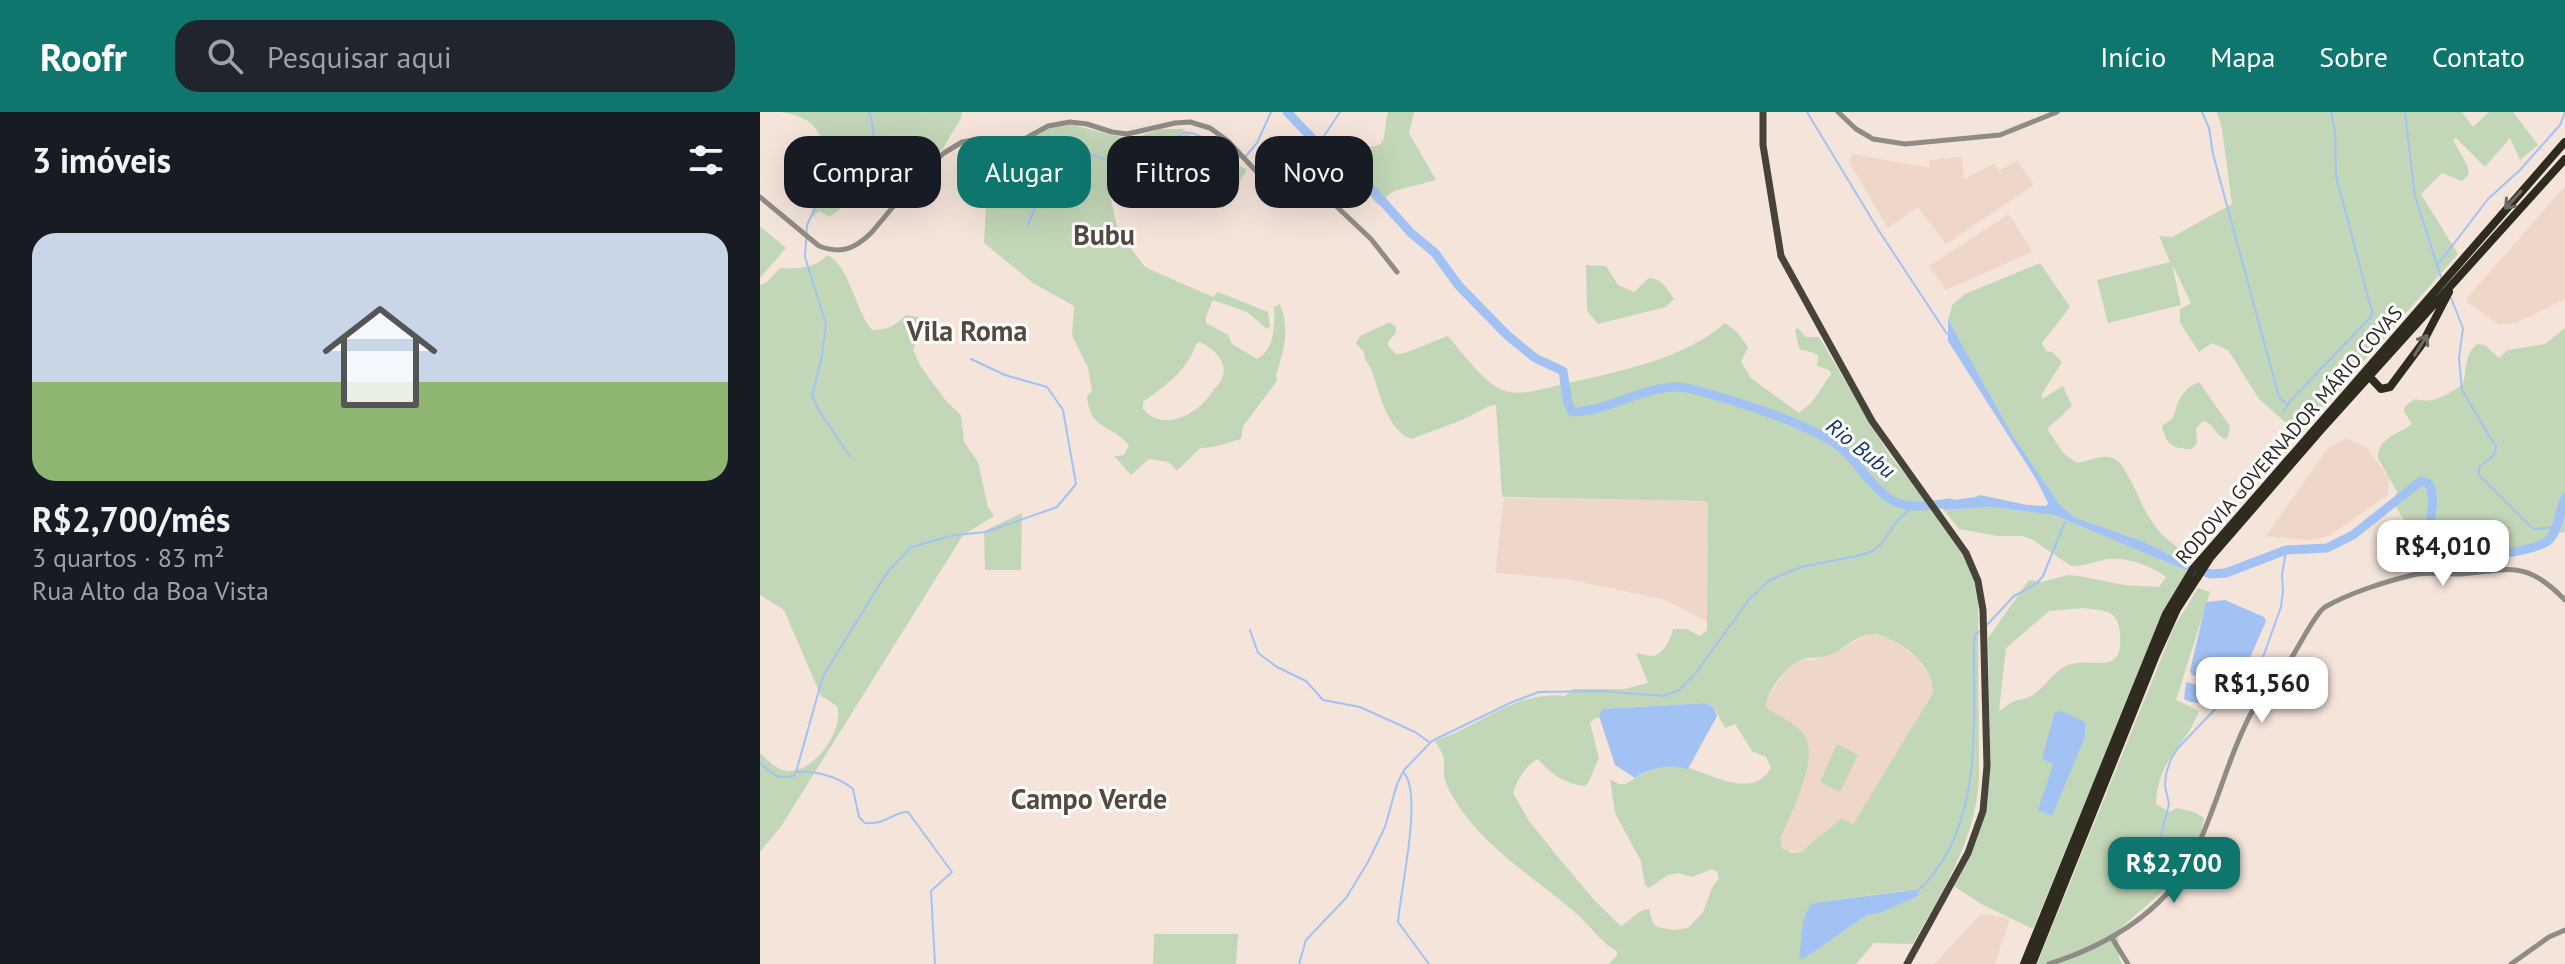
<!DOCTYPE html>
<html lang="pt">
<head>
<meta charset="utf-8">
<style>
  :root { --surface:#171b24; --page:#20242c; --text:#f1f3f6; --muted:#9ea1a6; --line:#363941; --accent:#0f766e }
  body { margin:0; font-family:"PT Sans",sans-serif; background:var(--page); color:var(--text); height:100vh; display:flex; flex-direction:column; font-size:30px; white-space:nowrap }
  * { box-sizing:border-box; margin:0 }
  p { font-size:26px; color:var(--muted) }
  .icon { flex:none; width:44px; height:44px; fill:none; stroke:currentColor; stroke-width:2; stroke-linecap:round; stroke-linejoin:round }
  .map { position:relative; flex:1; overflow:hidden }
  .sheet { display:flex; flex-direction:column; background:var(--surface); width:760px }
  .sheet>* { flex:none }
  .banner { position:absolute; left:24px; top:24px; width:760px; height:72px; display:flex; gap:16px }
  .price { position:absolute; translate:-50% -68px; padding:0 18px; border-radius:16px; background:#fff; color:#222; font-size:26px; line-height:52px; filter:drop-shadow(0 2px 4px #0008) }
  .price::after { content:''; position:absolute; left:50%; top:48px; width:24px; height:18px; margin-left:-12px; background:inherit; clip-path:polygon(0 0,100% 0,50% 100%) }
  .price.current { background:var(--accent); color:#fff }
  ul { padding:0; list-style:none }
  li { display:grid; align-content:center; gap:16px; height:424px; padding:0 32px }
  li+li { border-top:2px solid var(--line) }
  li span { display:grid; place-items:center; height:248px; border-radius:24px; color:#555 }
  li>.icon { margin-inline-start:auto }
  span .icon { width:144px; height:144px; fill:#fffc; stroke-width:1 }
  li b { font-size:34px }
  h2 { display:flex; justify-content:space-between; align-items:center; height:96px; padding:0 32px; font-size:34px }
  .chip { padding:0 28px; border-radius:24px; background:var(--surface); box-shadow:0 8px 32px #0002; font-size:28px; line-height:72px }
  .chip.current { background:var(--accent); color:#fff }
  header { display:flex; align-items:center; gap:48px; box-sizing:border-box; height:112px; padding:0 40px; background:var(--accent); color:#fff }
  header strong { font-size:38px }
  nav { display:flex; gap:44px; margin-inline-start:auto; font-size:28px }
  .search { width:560px; height:72px; background:var(--page); display:flex; align-items:center; gap:20px; box-sizing:border-box; padding:0 28px; border-radius:24px; color:var(--muted); font-size:30px }
  main { display:flex; flex:1; min-height:0 }
  .map>svg:first-child { display:block }
</style>
</head>
<body>
<header>
<strong>Roofr</strong>
<div class="search"><svg class="icon" aria-label="search" viewBox="0 0 24 24"><circle cx="10" cy="10" r="6"/><path d="M15 15l6 6"/></svg>Pesquisar aqui</div>
<nav><a>Início</a><a>Mapa</a><a>Sobre</a><a>Contato</a></nav>
</header>
<main>
<section class="sheet">
<h2>3 imóveis<svg class="icon" aria-label="filters" viewBox="0 0 24 24"><path d="M4 7h16M4 17h16"/><circle cx="9" cy="7" r="2"/><circle cx="15" cy="17" r="2"/></svg></h2>
<ul>
<li><span style="background:linear-gradient(#c9d6e8 60%,#8fb573 0)"><svg class="icon" aria-label="home" viewBox="0 0 24 24"><path d="M3 11l9-7 9 7M6 9v11h12V9"/></svg></span><div><b>R$2,700/mês</b><p>3 quartos · 83 m²</p><p>Rua Alto da Boa Vista</p></div></li>
</ul>
</section>
<div class="map">
<svg width="1805" height="852" viewBox="0 0 1805 852">
  <rect width="100%" height="100%" fill="#f5e4da"/>
  <path fill="#eed7c9" d="M1093 42 1170 56 1169 48 1202 45 1204 67 1234 52 1239 59 1257 48 1274 73 1186 132 1158 95 1128 116 1089 50Z
    M1805 74V187L1756 211 1738 212 1707 190V186Z
    M1249 102 1272 140 1186 178 1169 154Z
    M1586 326 1607 336 1629 366 1628 383 1569 424 1548 428 1506 424 1568 336Z
    M744 386 945 389 948 391 949 511 906 488 807 467 735 461Z
    M1110 522 1132 527 1158 548 1169 563 1173 574V581L1093 712 1081 706 1058 728 1048 733 1043 740 1027 739 1022 736 1020 727 1044 669 1049 639 1044 621 1011 599 1006 595 1005 589 1029 555 1035 551 1043 547 1054 548 1075 540Z
    M1221 802 1250 806 1235 852H1174Z"/>
  <path fill="#c2d7b7" fill-rule="evenodd" d="M21 0H202L201 6 183 36 167 54 146 66 130 82 98 94 92 87 70 105 59 99 52 105C53 92 52 78 55 66 56 59 60 53 61 47 67 16 47 4 21 0Z
    M628 0H654L649 21 676 68 634 79 617 92 605 78 584 90 575 70 591 59 571 31 588 41 594 33C632 39 621 27 628 0Z
    M1457 0H1702L1713 15 1729 0H1753L1778 33 1760 48 1750 26 1725 55 1696 26 1693 28 1707 53 1709 62 1702 69 1682 61 1661 82 1698 142 1539 322 1499 287 1468 238 1452 231 1439 240 1420 211V197L1431 191 1412 152 1421 193 1348 211 1337 168 1410 150 1399 124 1412 125 1472 92 1462 17Z
    M306 11 356 24 374 26 400 17H424L398 57 390 52 370 55 360 62 352 72 350 83 358 119 384 154 389 157 453 185 458 180 508 200 510 214 507 217 487 200 453 188 446 204V211L468 223 472 232 497 247C515 237 515 212 514 195L520 192C530 219 524 237 516 263L517 269 483 314 481 327C468 331 453 336 440 336L417 359 409 350 389 347 371 363 354 344 364 343 369 333C349 311 331 319 327 285L332 278 328 256 312 223 314 194 273 171 224 131 227 76 246 45 281 19ZM440 230C456 238 471 252 460 270 458 274 454 276 452 280 439 302 403 321 383 297V290C405 274 427 259 436 232Z
    M425 20 487 58 463 97 401 59Z
    M0 114 26 136 0 166Z
    M67 143C89 152 95 198 112 218 127 218 135 214 146 203L158 205 164 209 153 238 161 255 187 290 201 303 204 330 218 350 228 395 234 404 203 423 22 713 0 740V641C8 648 16 658 27 659 53 662 85 618 77 594L61 584 24 498 0 483V173L6 171 20 156C37 157 56 156 67 143Z
    M1280 151 1310 195 1282 231 1286 239 1292 240 1302 250 1282 282V287L1303 274 1312 294 1288 316 1289 320 1304 342 1317 351C1334 348 1347 338 1361 352 1387 393 1385 421 1434 444L1428 452 1382 429 1314 405 1300 393 1251 321 1188 207 1193 192 1205 182Z
    M826 153 846 154 858 173 874 180 889 166C903 167 907 177 914 187L906 195 838 212 827 199Z
    M630 210 636 215V221L628 230V234L636 242 645 241 688 224C702 240 725 273 745 279 763 284 782 277 799 273 852 261 924 248 965 211L977 220 988 235 981 250 991 266 1039 301 1052 290 1071 262 1069 258 1057 254 1058 243C1036 232 1042 248 1035 218L1038 216 1046 225H1059L1130 344 1178 401 1212 457 1218 482 1219 666C1216 728 1182 779 1153 832L1114 831 1096 852H849L857 843V839C844 833 829 813 817 802 775 766 723 735 694 687 690 681 686 672 684 664 683 658 685 652 684 646 682 640 678 634 675 629 722 614 752 579 805 584L813 577H864L888 571 876 541C881 541 886 544 891 544 903 544 911 527 913 517H927L940 524 947 518 948 392 945 389 742 385 736 293 729 294 702 308 651 327C627 318 619 279 611 257 608 250 604 249 604 240L596 231 600 224ZM1114 522C1139 526 1175 554 1173 581L1093 712 1081 706C1070 718 1050 729 1043 740L1032 741 1022 736 1020 727C1030 703 1063 641 1042 620 1032 609 1017 604 1006 595 1004 582 1029 550 1043 547 1054 545 1063 546 1074 541 1088 533 1098 523 1114 522ZM946 591 954 596 965 616 975 612 992 639 1006 645 1011 656C990 691 947 657 918 654 897 653 882 661 866 672H859L850 667 855 701 881 749 885 773 889 776 908 763 918 761 932 765 952 757 957 760 959 766 952 776 943 800 928 816 914 818 897 815 893 811 889 797C879 797 870 809 861 814L835 789 798 745 769 709 753 681C757 668 766 653 778 647 791 662 804 672 825 674L828 671 839 646 830 611 835 606H839L842 597ZM1142 779 1159 782V784L1120 801 1107 803 1045 846 1043 811 1053 791Z
    M1805 216V420L1793 422 1777 436 1722 447 1683 446 1655 427 1633 390 1637 380 1618 346C1618 325 1638 323 1652 312L1644 300 1645 294 1655 287C1672 293 1689 282 1703 272 1707 257 1704 243 1717 232L1725 233 1739 246 1748 238 1785 232Z
    M1439 270 1470 314 1468 325 1464 327C1455 322 1454 311 1443 309L1436 316 1437 331 1432 337C1414 337 1406 334 1402 314L1413 306C1418 290 1421 277 1439 270Z
    M1232 395 1294 403 1425 458 1431 456 1320 703 1273 817 1221 792 1194 774 1216 730 1226 699 1230 657 1228 526 1269 468 1282 470 1308 463 1319 464 1364 473 1399 475 1406 465C1391 454 1369 445 1350 447 1337 448 1325 455 1311 454L1273 428 1263 424H1238L1199 417 1184 398ZM1324 496C1339 499 1356 496 1359 515 1368 570 1329 542 1306 554 1293 560 1285 575 1273 583 1267 587 1261 587 1255 589 1249 591 1244 596 1239 599L1246 536 1289 499ZM1293 652 1310 658 1292 704 1279 698Z
    M262 401 261 458H225L224 419Z
    M1438 476 1450 480 1416 588 1439 599C1425 636 1397 647 1396 692L1409 700 1417 696 1434 700 1444 706C1436 762 1394 784 1358 819L1359 846 1362 852H1277L1414 515Z
    M1077 632 1098 643 1080 680 1060 670Z
    M394 822H478L476 852H393Z"/>
  <path fill="#a3c2f4" d="M1188 207 1251 321 1300 393 1314 405 1382 429 1428 452 1431 456 1425 458 1294 403 1232 395 1184 398 1178 390 1216 385 1220 383 1267 393 1286 394 1288 391 1276 367 1188 229Z
    M1465 488 1504 505 1506 509 1489 548 1461 571 1432 563 1430 559 1446 490Z
    M1426 570 1457 578C1446 591 1439 595 1424 587Z
    M946 591 954 596 957 604 928 657C911 651 889 656 875 666L855 653 839 604 842 597Z
    M1301 599 1325 610V625L1292 704 1278 698 1293 652 1282 646 1295 600Z
    M1154 778 1158 779 1159 784 1120 801 1107 803 1045 846 1041 847 1039 845C1043 826 1039 805 1053 791Z"/>
  <g fill="none" stroke-linecap="round" stroke-linejoin="round">
    <path stroke="#a3c2f4" stroke-width="2" d="M1047 0 1119 119 1187 222
      M1442 0 1449 16 1453 42 1519 285 1527 292
      M1645 0 1655 84 1681 165
      M560 30 580 0
      M486 44 497 31 511 0
      M268 112 299 41 304 37C326 36 344 51 365 52 389 53 409 35 424 20L435 22 480 45
      M1676 155 1728 87 1760 58 1800 13 1805 0
      M1691 186 1703 216 1699 246 1702 278 1736 335 1734 343 1719 355V363L1773 417 1796 415
      M1523 300 1532 287 1611 205 1612 200 1576 64 1575 19 1571 0
      M90 344 60 300 52 284 62 244 66 212 45 145 47 113 57 92 101 67C111 47 118 22 109 0
      M1225 515 1254 484 1276 472 1283 464 1305 410
      M490 518 498 541 517 555 546 569 563 588 600 595 655 620 669 630
      M0 651C12 662 18 668 34 664L36 660C55 658 79 665 93 677L99 705 105 711C127 713 132 700 148 700L192 760 171 779 175 852
      M36 660 63 564 126 462 151 435 195 423 226 420 297 395 316 372 303 298 287 275 245 263 211 247
      M644 661C663 683 640 780 638 810L669 852
      M1396 744 1409 692 1405 674 1406 662 1411 647 1418 636 1502 548 1521 495 1523 480 1522 463 1526 438
      M1157 780C1225 716 1213 614 1214 531L1215 523 1220 519
      M539 852 546 828 586 786 608 750 625 715 637 672 644 658 672 629 750 591 779 580 840 579 904 584 919 578 935 562 991 485 1010 468 1041 455 1101 443 1113 439 1122 431 1138 408 1153 394"/>
    <path stroke="#a3c2f4" stroke-width="9" d="M527 0 554 28 577 39 651 121 675 141 699 174 747 223 775 246 803 259 808 291 812 300C848 300 892 269 928 276 973 288 1033 306 1073 330 1102 348 1116 393 1153 394 1165 395 1178 392 1190 391
      M1435 457 1451 462 1466 461 1526 438 1567 436 1593 423 1661 369 1668 371C1682 392 1658 424 1675 444 1694 449 1774 441 1789 428 1799 418 1799 399 1805 386"/>
    <path stroke="#8f8c86" stroke-width="5" d="M1078 0 1096 17 1113 27 1145 32 1240 23 1297 0
      M0 85 59 134C82 143 96 136 112 120L157 66 184 41 202 30 219 27 259 30 288 14 310 10 327 12 352 20 367 22 415 11 430 10 450 16 468 29 508 72 553 80 575 93 611 127 637 160
      M1352 826 1368 852
      M1289 852C1346 834 1403 801 1432 746 1457 697 1468 642 1495 594 1503 579 1515 569 1525 556 1535 543 1554 502 1565 495 1589 481 1630 468 1657 462 1671 460 1686 462 1699 462 1750 458 1765 447 1805 488
      M1751 852 1789 825 1805 818"/>
    <path stroke="#474338" stroke-width="7" d="M1003 0V33L1021 144 1112 309 1206 441 1218 469 1223 498 1227 654 1223 699 1208 741 1147 852"/>
    <path stroke="#2f2b1e" stroke-width="8" d="M1607 262 1621 277 1630 275 1662 232 1689 180
      M1264 852 1406 502 1433 457 1805 30
      M1272 852 1396 543 1417 497 1450 446 1560 319 1805 47"/>
  </g>
  <defs><path id="oneway-shaft" d="M-6 0H5M1.5-3L5.5 0L1.5 3" fill="none" stroke-width="1.6" stroke-linecap="round" stroke-linejoin="round" transform="scale(2)"/></defs>
  <g stroke="#6d6b62">
    <use href="#oneway-shaft" transform="translate(1753 88) rotate(132)"/>
    <use href="#oneway-shaft" transform="translate(1661 233) rotate(-58)"/>
  </g>
  <g text-anchor="middle" dominant-baseline="central" stroke-width="6" stroke-linejoin="round" paint-order="stroke">
    <g font-size="20" fill="#2f2925" stroke="#fff">
      <text transform="translate(1529 323) rotate(-49)">RODOVIA GOVERNADOR MÁRIO COVAS</text>
    </g>
    <g font-size="22" font-style="italic" fill="#0f356e" stroke="#fff">
      <text transform="translate(1101 336) rotate(39)">Rio Bubu</text>
    </g>
    <g font-size="28" font-weight="bold" fill="#564940" stroke="#fff">
      <text x="344" y="122">Bubu</text>
      <text x="207" y="218">Vila Roma</text>
      <text x="329" y="686">Campo Verde</text>
    </g>
  </g>
</svg>
<b class="price" style="left:1683px;top:476px">R$4,010</b>
<b class="price" style="left:1502px;top:613px">R$1,560</b>
<b class="price current" style="left:1414px;top:793px">R$2,700</b>
<div class="banner">
<a class="chip">Comprar</a>
<a class="chip current">Alugar</a>
<a class="chip">Filtros</a>
<a class="chip">Novo</a>
</div>
</div>
</main>
</body>
</html>
